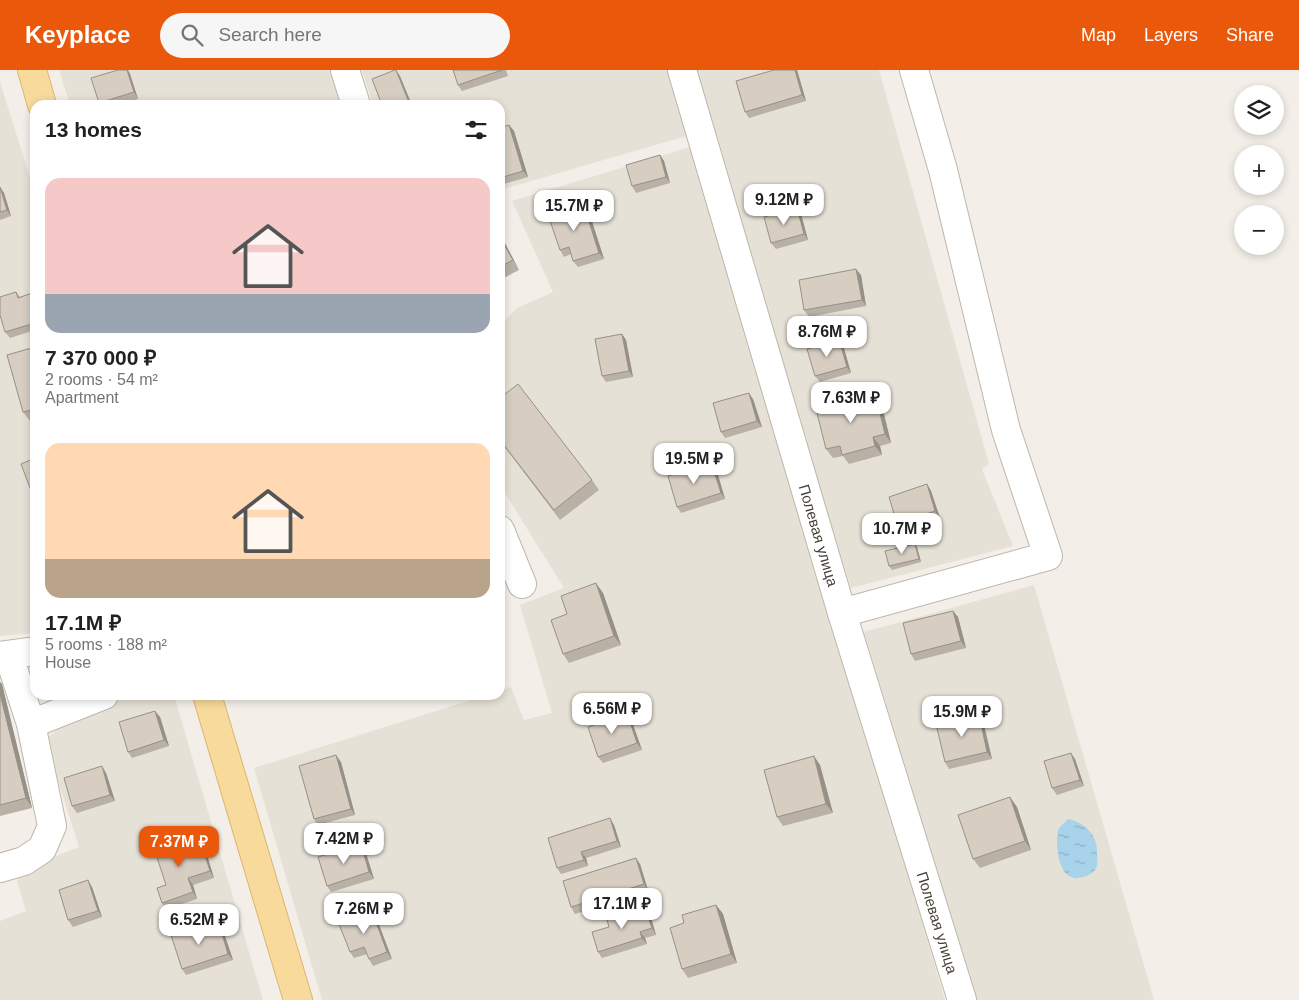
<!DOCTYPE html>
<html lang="en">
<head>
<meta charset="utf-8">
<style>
  :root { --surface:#fff; --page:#f6f6f6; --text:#202124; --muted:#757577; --accent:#ea580c }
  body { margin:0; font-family:Helvetica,sans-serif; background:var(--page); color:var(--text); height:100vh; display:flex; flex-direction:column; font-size:19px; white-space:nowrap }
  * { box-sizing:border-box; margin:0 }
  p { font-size:16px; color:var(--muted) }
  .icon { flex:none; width:28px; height:28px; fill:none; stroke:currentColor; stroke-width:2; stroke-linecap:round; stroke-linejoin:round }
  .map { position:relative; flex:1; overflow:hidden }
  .details { position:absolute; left:30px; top:30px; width:475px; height:600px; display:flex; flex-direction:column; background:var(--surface); border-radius:15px; box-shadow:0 2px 8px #0003 }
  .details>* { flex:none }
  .tools { position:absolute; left:1234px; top:15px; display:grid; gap:10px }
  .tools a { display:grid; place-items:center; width:50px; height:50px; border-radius:50%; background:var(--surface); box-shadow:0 2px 8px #0003; font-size:25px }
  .price { position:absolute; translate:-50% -42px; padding:0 11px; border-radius:10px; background:#fff; color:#222; font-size:16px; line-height:32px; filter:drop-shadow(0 1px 2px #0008) }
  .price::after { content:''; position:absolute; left:50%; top:30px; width:15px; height:11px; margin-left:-8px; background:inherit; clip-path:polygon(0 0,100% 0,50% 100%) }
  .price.selected { background:var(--accent); color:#fff }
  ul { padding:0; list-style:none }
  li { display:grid; align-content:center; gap:10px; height:265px; padding:0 15px }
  li span { display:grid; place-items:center; height:155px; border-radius:15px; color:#555 }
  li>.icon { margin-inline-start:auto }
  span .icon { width:90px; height:90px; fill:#fffc; stroke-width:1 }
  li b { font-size:21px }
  h2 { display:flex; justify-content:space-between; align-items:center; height:60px; padding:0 15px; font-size:21px }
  header { display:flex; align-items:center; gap:30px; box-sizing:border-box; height:70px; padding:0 25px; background:var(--accent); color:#fff }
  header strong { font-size:24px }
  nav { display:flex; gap:28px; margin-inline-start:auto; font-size:18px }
  .search { width:350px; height:45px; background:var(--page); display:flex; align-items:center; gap:12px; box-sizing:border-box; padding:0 18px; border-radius:28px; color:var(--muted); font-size:19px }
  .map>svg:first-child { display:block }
</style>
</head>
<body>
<header>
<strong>Keyplace</strong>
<div class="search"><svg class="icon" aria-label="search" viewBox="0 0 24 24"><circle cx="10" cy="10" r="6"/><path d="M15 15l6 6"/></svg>Search here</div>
<nav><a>Map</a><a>Layers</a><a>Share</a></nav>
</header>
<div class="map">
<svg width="1299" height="930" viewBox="0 0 1299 930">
  <defs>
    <pattern id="water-ripples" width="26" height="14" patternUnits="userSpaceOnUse" patternTransform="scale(1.25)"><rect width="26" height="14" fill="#a8d3eb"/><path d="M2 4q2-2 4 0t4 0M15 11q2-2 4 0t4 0" fill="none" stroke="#8badbf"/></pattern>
  </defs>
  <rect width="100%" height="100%" fill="#f3efe8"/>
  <path fill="#e6e1d6" d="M59 0H334L344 35H70Z
    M362 0H670L690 65 500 120V35H373Z
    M693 0H879L989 394 982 399 1013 476 851 518 794 342Z
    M0 12 35 123V563L0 566Z
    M693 76 945 930H322L254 698 487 625H500V621L511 617 524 650 552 643 520 535 564 518 500 415V255L517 238 553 222 512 131Z
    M1034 515 1154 930H976L864 562Z
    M132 625H174L263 930H0V851L26 841 17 811 25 798 79 777 45 670 67 651Z"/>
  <path fill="url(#water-ripples)" d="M1069 749C1087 754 1098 766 1097 784 1097 788 1098 793 1097 796 1094 803 1090 805 1083 807 1062 814 1057 787 1057 771 1057 768 1057 763 1058 760 1061 755 1065 752 1069 749Z"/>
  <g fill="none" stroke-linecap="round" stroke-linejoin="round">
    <g stroke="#beb6ab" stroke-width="30">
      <g id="minor">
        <path d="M345 0 356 35"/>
        <path id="s1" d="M682 0 842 543 962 930"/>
        <path d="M500 460 522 514"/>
        <path d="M842 543 1048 486 1006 360 943 100 914 0"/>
        <path d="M0 586 35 581"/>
        <path d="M31 654 104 625"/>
        <path d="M0 798 24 791 42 779 52 756 31 654 9 586"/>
      </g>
    </g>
    <g stroke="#dcb66d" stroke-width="30">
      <path id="major" d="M32 0 42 35
        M207 625 298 930"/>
    </g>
    <use href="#minor" stroke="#fff" stroke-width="28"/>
    <use href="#major" stroke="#f7da9c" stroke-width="28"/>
  </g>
  <path fill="#b9b0a6" d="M453 0H506L508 6 462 21 458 15Z
    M797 0 806 31 749 48 745 42Z
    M130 4 138 29 117 35H100L99 33Z
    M509 55 514 61 528 107 500 115V58Z
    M660 85 664 91 670 113 636 123 632 116Z
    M0 117 4 123 11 146 0 150Z
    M797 138 801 144 808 170 776 179 771 173Z
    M588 139 604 189 578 197 573 191 571 184 564 187 560 180Z
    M500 164 519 200 500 210Z
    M861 205 866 236 809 247 804 240Z
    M16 222 20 227 32 223 35 227V260L10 268 5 262Z
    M622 264 626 270 633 307 606 312 602 306Z
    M843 275 851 303 820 312 815 306Z
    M35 277V350L30 351 23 342Z
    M500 328 592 410 599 420 560 450 500 371Z
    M753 329 762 357 725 368 721 362Z
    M881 332 891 373 880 376 882 385 849 394 843 386 833 388 826 379Z
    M716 398 725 429 681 443 677 437Z
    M927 414 931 421 940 448 902 460 897 454Z
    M915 474 917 477 921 492 892 500 889 496Z
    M603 523 621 575 569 593 563 584 567 544Z
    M953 541 958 547 966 578 915 591 911 584Z
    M0 612 2 614 32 738 0 746Z
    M160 647 169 676 132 688 128 682Z
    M631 649 642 680 603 693 598 687Z
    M983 651 992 689 949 699 945 692Z
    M1075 689 1084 716 1057 725 1052 718Z
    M341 692 355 745 318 755 314 749Z
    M820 695 833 743 783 756 777 747Z
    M106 703 115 731 77 743 72 736Z
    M1017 737 1031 780 980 798 973 789Z
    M614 755 621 777 586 788 588 796 561 804 557 798Z
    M177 768 181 774 184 782 202 776 206 782 214 808 193 815 197 829 166 839 162 833Z
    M365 780 374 809 331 822 327 816Z
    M640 794 648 820 575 844 571 837Z
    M92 817 102 847 73 857 68 850Z
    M716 835 723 844 737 893 688 908 682 899 684 853Z
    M645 838 650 844 656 865 645 868 647 874 602 888 598 882 609 857Z
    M376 847 392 889 373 896 369 889 367 884 354 888 350 882Z
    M197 857 200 863H224L233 890 186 905 182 899Z"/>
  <path fill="#969087" d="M127 0H128L130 4 138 29 134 22Z
    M396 0 400 6 412 35H410Z
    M795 0H797L806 31 802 25Z
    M509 55 514 61 528 107 523 101Z
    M660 85 664 91 670 113 666 107Z
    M0 117 4 123 11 146 7 140Z
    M583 133 588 139 604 189 599 183Z
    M797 138 801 144 808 170 804 164Z
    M500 164 519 200 513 190 500 167Z
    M856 199 861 205 866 236 862 230Z
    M622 264 626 270 633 307 629 301Z
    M839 269 843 275 851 303 847 297Z
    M749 323 753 329 762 357 757 351Z
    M875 323 881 332 891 373 885 364Z
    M873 367 880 376 882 385 875 376Z
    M711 392 716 398 725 429 721 423Z
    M927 414 931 421 940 448 935 441Z
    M915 474 917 477 921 492 919 489Z
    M596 513 603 523 621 575 614 566Z
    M953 541 958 547 966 578 961 571Z
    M0 612 2 614 32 738 26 728 0 624Z
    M155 641 160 647 169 676 164 670Z
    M627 643 631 649 642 680 637 673Z
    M979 644 983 651 992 689 987 682Z
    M1071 683 1075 689 1084 716 1080 710Z
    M336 685 341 692 355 745 351 739Z
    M814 686 820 695 833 743 826 734Z
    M102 696 106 703 115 731 110 725Z
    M1010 727 1017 737 1031 780 1025 771Z
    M610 748 614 755 621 777 617 771Z
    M177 768 181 774 186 789 182 782Z
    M361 774 365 780 374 809 369 802Z
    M202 776 206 782 214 808 210 801Z
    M581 782 586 788 588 796 584 790Z
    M636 788 640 794 648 820 644 814Z
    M188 808 193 815 197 829 193 822Z
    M88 810 92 817 102 847 98 841Z
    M716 835 723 844 737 893 731 884Z
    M645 838 650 844 656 865 652 858Z
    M372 841 376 847 392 889 387 882Z
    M220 857 224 863 233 890 228 884Z
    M640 862 645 868 647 874 642 868Z"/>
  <path fill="#d7cdc1" stroke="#969087" d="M118 0H127L134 22 99 33 91 8Z
    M395 0H396L410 35H382L372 9Z
    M453 0H502L458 15Z
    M774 0H795L802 25 745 42 736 11Z
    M509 55 523 101 500 108V58Z
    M660 85 666 107 632 116 626 95Z
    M0 117 7 140 0 142Z
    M583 133 599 183 573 191 569 177 560 180 548 145Z
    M797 138 804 164 771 173 764 147Z
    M500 167 513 190 500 197Z
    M856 199 862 230 804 240 799 210Z
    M16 222 18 228 32 223 35 232V253L5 262 0 245V227Z
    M622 264 629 301 602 306 595 269Z
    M839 269 847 297 815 306 807 279Z
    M35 277V339L23 342 7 285Z
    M518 314 592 410 554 440 500 370V328Z
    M749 323 757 351 721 362 713 333Z
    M875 323 885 364 873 367 875 376 842 385 840 376 826 379 816 339Z
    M35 388V422L32 423 21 394Z
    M711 392 721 423 677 437 668 406Z
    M927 414 935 441 897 454 889 427Z
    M915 474 919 489 889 496 885 481Z
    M596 513 614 566 563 584 551 550 567 544 561 526Z
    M953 541 961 571 911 584 903 553Z
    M0 624 26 728 0 735Z
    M155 641 164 670 128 682 119 652Z
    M627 643 637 673 598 687 588 657Z
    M979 644 987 682 945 692 936 654Z
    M1071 683 1080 710 1052 718 1044 691Z
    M336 685 351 739 314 749 299 696Z
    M814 686 826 734 777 747 764 700Z
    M102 696 110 725 72 736 64 708Z
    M1010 727 1025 771 973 789 958 745Z
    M610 748 617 771 581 782 584 790 557 798 548 768Z
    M177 768 182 782 202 776 210 801 188 808 193 822 162 833 157 818 166 815 153 775Z
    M361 774 369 802 327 816 318 787Z
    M636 788 644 814 571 837 563 811Z
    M88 810 98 841 68 850 59 820Z
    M716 835 731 884 682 899 670 858 684 853 682 845Z
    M645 838 652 858 640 862 642 868 598 882 592 862 609 857 607 850Z
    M372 841 387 882 369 889 364 877 350 882 339 854Z
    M197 857 198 863 220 857 228 884 182 899 171 865Z"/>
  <g text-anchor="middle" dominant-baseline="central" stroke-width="5" stroke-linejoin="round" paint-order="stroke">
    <g font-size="15" fill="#463f37" stroke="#fff">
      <text stroke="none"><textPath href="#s1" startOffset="485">Полевая улица</textPath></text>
      <text stroke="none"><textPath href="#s1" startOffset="890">Полевая улица</textPath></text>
    </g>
  </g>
</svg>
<div class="tools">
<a><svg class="icon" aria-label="layers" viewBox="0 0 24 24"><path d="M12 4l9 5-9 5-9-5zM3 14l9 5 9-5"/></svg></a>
<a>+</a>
<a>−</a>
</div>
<b class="price" style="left:784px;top:156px">9.12M ₽</b>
<b class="price" style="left:574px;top:162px">15.7M ₽</b>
<b class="price" style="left:827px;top:288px">8.76M ₽</b>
<b class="price" style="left:851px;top:354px">7.63M ₽</b>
<b class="price" style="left:694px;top:415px">19.5M ₽</b>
<b class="price" style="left:902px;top:485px">10.7M ₽</b>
<b class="price" style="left:612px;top:665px">6.56M ₽</b>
<b class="price" style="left:962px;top:668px">15.9M ₽</b>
<b class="price" style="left:344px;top:795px">7.42M ₽</b>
<b class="price selected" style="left:179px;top:798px">7.37M ₽</b>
<b class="price" style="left:622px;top:860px">17.1M ₽</b>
<b class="price" style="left:364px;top:865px">7.26M ₽</b>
<b class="price" style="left:199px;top:876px">6.52M ₽</b>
<section class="details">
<h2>13 homes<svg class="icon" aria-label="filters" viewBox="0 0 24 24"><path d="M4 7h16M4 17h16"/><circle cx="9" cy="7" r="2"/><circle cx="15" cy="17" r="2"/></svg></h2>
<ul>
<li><span style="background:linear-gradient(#f6c9c9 75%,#9aa5b1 0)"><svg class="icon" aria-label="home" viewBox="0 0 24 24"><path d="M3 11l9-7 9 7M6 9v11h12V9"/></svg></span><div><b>7 370 000 ₽</b><p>2 rooms · 54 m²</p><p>Apartment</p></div></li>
<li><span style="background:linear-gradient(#ffd9b3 75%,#b9a48a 0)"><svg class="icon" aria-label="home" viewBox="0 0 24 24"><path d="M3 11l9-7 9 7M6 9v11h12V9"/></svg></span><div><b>17.1M ₽</b><p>5 rooms · 188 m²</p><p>House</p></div></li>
</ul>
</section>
</div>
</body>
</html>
